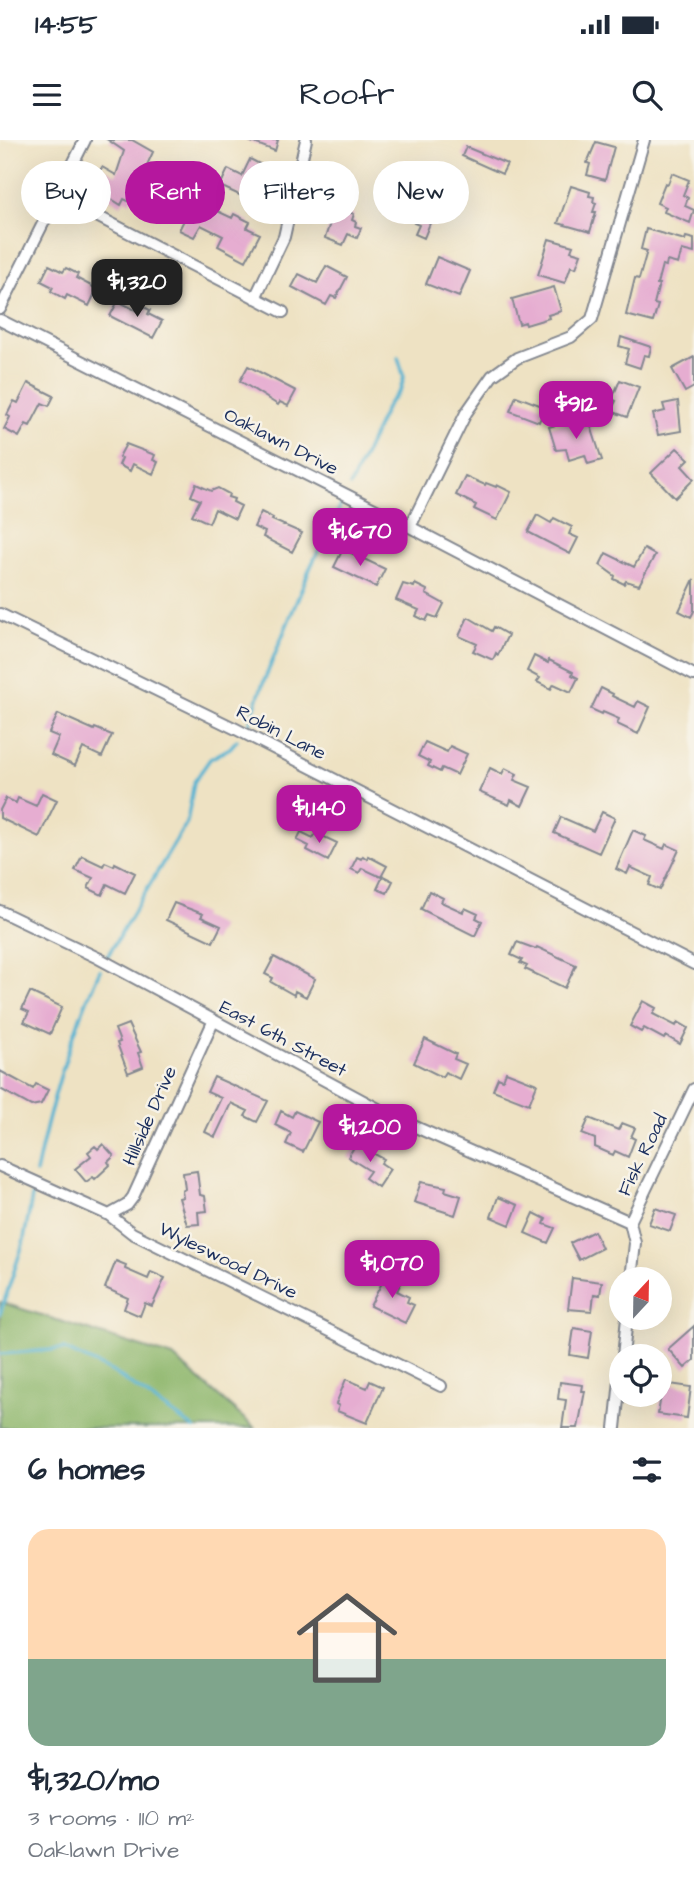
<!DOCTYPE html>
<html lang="en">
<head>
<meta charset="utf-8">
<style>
  :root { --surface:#fff; --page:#f2f2f3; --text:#1f2937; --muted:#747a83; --accent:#b5179e }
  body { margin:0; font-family:"Architects Daughter",sans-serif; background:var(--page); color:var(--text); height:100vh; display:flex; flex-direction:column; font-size:26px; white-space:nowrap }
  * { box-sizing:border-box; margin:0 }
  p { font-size:23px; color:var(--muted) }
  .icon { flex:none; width:38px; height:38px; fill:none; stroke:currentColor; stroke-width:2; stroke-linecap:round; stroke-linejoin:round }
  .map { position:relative; height:1288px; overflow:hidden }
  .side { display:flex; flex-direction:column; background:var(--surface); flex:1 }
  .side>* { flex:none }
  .guide { position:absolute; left:21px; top:21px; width:653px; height:63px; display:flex; gap:14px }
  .needle { width:46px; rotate:22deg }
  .buttons { position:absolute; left:609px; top:1127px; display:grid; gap:14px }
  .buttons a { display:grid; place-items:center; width:63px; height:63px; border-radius:50%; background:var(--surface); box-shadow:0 7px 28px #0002; font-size:35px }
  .price { position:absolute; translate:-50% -60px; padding:0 16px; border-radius:14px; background:var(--accent); color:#fff; font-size:23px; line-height:46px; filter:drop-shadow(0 2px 4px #0008) }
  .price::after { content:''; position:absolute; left:50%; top:42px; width:21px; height:16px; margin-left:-10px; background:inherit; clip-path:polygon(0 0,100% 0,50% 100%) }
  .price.active { background:#222; color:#fff }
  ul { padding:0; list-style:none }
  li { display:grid; align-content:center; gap:14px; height:371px; padding:0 28px }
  li span { display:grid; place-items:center; height:217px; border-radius:21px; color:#555 }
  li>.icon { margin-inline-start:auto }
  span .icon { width:126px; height:126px; fill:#fffc; stroke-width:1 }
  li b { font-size:30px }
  h2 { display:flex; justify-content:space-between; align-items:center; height:84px; padding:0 28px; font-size:30px }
  .chip { padding:0 24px; border-radius:32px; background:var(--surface); box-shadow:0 7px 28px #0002; font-size:24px; line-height:63px }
  .chip.active { background:var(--accent); color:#fff }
  .status { display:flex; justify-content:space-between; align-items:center; height:49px; padding:0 35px; background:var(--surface); direction:ltr }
  .status svg { height:19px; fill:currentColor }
  header { display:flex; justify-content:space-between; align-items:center; height:91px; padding:0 28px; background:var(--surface); font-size:32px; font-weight:600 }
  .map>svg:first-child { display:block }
</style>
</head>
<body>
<div class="status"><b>14:55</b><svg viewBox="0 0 49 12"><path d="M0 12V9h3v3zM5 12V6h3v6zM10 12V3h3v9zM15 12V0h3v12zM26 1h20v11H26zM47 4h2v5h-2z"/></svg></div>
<header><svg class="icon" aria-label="menu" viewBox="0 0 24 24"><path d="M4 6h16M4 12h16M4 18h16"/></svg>Roofr<svg class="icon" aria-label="search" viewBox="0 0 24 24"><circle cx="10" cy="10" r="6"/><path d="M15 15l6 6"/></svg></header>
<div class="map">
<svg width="694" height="1288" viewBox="0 0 694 1288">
  <rect width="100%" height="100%" fill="#f7f3e8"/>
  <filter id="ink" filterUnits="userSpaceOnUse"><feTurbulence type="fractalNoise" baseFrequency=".0143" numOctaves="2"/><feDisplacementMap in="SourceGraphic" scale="14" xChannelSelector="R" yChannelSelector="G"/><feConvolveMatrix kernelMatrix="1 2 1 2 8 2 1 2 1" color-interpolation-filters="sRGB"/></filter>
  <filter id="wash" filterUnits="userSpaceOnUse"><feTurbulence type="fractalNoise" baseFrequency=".00686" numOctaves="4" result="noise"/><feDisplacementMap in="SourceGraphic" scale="28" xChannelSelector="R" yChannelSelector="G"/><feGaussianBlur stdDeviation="1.57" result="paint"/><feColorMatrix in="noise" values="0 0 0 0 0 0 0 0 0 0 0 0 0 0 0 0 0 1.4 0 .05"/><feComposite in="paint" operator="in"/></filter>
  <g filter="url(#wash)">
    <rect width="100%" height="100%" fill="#eee2c3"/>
    <path fill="#90b86e" stroke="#567466" stroke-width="2" d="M0 1162 173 1217 255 1288H0Z"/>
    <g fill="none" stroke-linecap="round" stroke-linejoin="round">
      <path stroke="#53b2d1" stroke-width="3.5" d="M350 346 388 264 400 251 404 237 398 217
        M249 585 262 546 311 426 342 363
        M105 820 187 682 194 642 210 619 230 608 237 600
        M36 1033C50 965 71 893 100 830
        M0 1174 23 1104 33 1052
        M0 1214 64 1209 113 1232 194 1288"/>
    </g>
    <g id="blocks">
      <path fill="#e6add1" d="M108 0H132L153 12 130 62 124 59 121 65 91 46 102 27 116 35 124 11Z
        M246 0H278L275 11Z
        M596 2 614 7 605 40 587 35 590 24 587 23Z
        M466 7 507 24 502 34 462 16Z
        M250 19 269 29 265 37 268 38 258 57 250 60 220 46 228 29 242 36Z
        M672 33 689 40 683 55 688 58 685 66 694 70 690 83 664 72 666 67 657 63 665 43 668 44Z
        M571 46 590 52 589 56 594 57 593 62 596 63 593 72H596L590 92 558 83Z
        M194 60 232 78 234 74 250 82 247 88 260 94 246 121 218 106 223 96 201 85 194 97 179 90Z
        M325 63 354 74 352 80 356 82 355 86 361 88 357 98 348 94 343 105 325 98 331 80 320 76Z
        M418 73 432 78 424 98 415 94 419 85 414 83Z
        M646 89 685 100 686 97 694 99V113L682 110 678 124 667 121 666 126 662 125 657 144H659L654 164 658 165 653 182 626 175 635 138 639 139 647 111 641 109Z
        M549 99 573 106 571 111 581 114 576 128 571 126 565 143 538 135Z
        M437 117 470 131 459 157 426 144Z
        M49 125 63 132 66 128 78 134 76 138 97 149 89 166 67 155 65 159 51 151 53 147 41 141Z
        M326 126 347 137 336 158 331 156 326 165 292 147 299 134 317 143Z
        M554 147 561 171 548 175 549 178 526 185 525 182 519 184 512 159Z
        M118 161 137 171 140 165 150 170 148 174 162 181 153 198 110 176Z
        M621 197 651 207 649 216 644 215 640 228 625 223 629 209 619 206Z
        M694 217V247L685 252 672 229Z
        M248 226 296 251 288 266 280 262 278 265 240 241Z
        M620 240 639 247 627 277 611 271 616 261 612 259Z
        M28 243 54 256 49 266 42 263 30 286 26 284 19 297 4 289 10 277 7 275 14 261 18 263Z
        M516 256 545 267 539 282 510 271Z
        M678 261 681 291 658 295 653 274 665 271 663 264Z
        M589 280 602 320 588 324 585 315 569 320 566 309 556 310 549 287 570 281 572 285Z
        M126 304 155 315 153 320 158 322 153 334 133 324 130 331 119 325 122 318 119 317Z
        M677 308 689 319 682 326 694 339 675 358 651 333Z
        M465 336 485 345 486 343 496 347 497 345 511 352 497 380 474 369 476 365 456 355Z
        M196 344 211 351 218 348 229 354 228 357 234 359 233 362 241 366 235 379 215 369 209 383 192 375 200 360 191 356Z
        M261 372 273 378 272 380 302 393 292 412 263 397 265 392 254 387Z
        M537 375 551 383 554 378 572 387 569 394 578 398 570 414 528 392Z
        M343 409 385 429 376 447 334 427Z
        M644 409 655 415 639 445 626 441 624 444 614 439 615 436 600 425 606 413 634 427Z
        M694 439V471L691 477 679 471Z
        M403 444 414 447 415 444 427 450 426 454 444 464 437 478 429 475 426 481 416 476 419 470 396 460Z
        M468 477 492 491 494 487 508 495 498 515 496 513 493 520 473 511 477 504 459 496Z
        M534 516 548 523 549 520 573 532 572 535 578 538 571 552 554 544 551 549 537 542 540 538 527 531Z
        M601 548 613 554 612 556 635 567 638 561 650 567 638 594 617 584 619 579 603 572 602 574 591 569Z
        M58 574 94 590 95 588 112 595 102 617 83 608 75 626 51 615 59 597 49 593Z
        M425 602 447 612 450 606 467 614 457 635 442 628 440 632 428 626 430 622 418 616Z
        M490 628 502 634 505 628 517 634 514 640 531 647 522 666 511 660 509 665 479 652Z
        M42 653 57 660 39 697 0 678V670L6 658 16 663 18 658 36 666Z
        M602 672 615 678 599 713 554 693 561 677 593 691Z
        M633 690 646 696 644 700 664 709 666 704 679 710 660 750 649 745 652 737 630 727 627 734 616 729Z
        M301 692 313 698 316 693 337 703 328 721 307 710 309 706 297 700Z
        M82 716 103 726 105 722 114 726 115 723 135 733 125 753 107 744 102 755 88 748 93 738 75 730Z
        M363 716 367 719 368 716 387 726 381 737 362 728 359 733 351 729 357 717 361 719Z
        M383 736 393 741 387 753 377 749Z
        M429 751 443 758 441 762 463 772 465 768 478 774 476 778 482 781 475 796 421 769Z
        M174 763 203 774 201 777 221 786 213 802 166 780Z
        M517 802 536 809 537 807 576 825 565 848 525 829 527 826 520 823 522 820 511 815Z
        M274 817 315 839 306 857 295 851 294 855 271 842 273 838 265 834Z
        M30 852 62 867 50 894 24 882 29 872 22 869Z
        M643 861 656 868 653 874 676 886 678 882 688 888 680 904 666 896 664 899 644 888 641 892 630 886Z
        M128 884 141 912 138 913 143 927 128 933 117 903 120 902 115 889Z
        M425 899 456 914 454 919 466 924 459 939 445 932 442 937 414 923Z
        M0 931 33 949 36 944 48 950 41 964 31 966 0 949Z
        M506 932 537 944 529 964 493 950 498 938 503 940Z
        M214 937 268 961 257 982 245 976 248 971 231 963 215 997 205 992 221 958 207 952Z
        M281 971 292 977 295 971 318 982 303 1012 286 1004 291 993 275 985Z
        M589 978 618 990 622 983 635 988 631 997 635 999 628 1017 615 1011 613 1015 595 1007V999L582 994Z
        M103 1004 114 1016 108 1022 110 1025 95 1039 93 1037 86 1042 75 1029 91 1016 88 1012 95 1006 98 1009Z
        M356 1004 384 1019 381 1023 390 1029 378 1047 365 1038 370 1031 348 1017Z
        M197 1031 200 1055 205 1056 207 1071 198 1072 199 1084 187 1085 179 1058 183 1057 182 1051 185 1049 183 1033Z
        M421 1042 446 1047 445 1051 461 1056 455 1075 414 1062Z
        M498 1057 518 1065 510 1085 491 1077Z
        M655 1068 676 1075 670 1091 649 1084Z
        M534 1073 546 1079 544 1084 555 1088 548 1103 525 1093Z
        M594 1091 602 1108 579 1120 570 1103Z
        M116 1121 126 1125 125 1129 148 1139 151 1132 165 1138 152 1166 145 1163 140 1176 124 1169 128 1158 105 1148Z
        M386 1135 401 1143 397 1151 409 1157 407 1162 414 1165 405 1183 370 1166Z
        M572 1138 602 1142 600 1155 594 1154 592 1171 568 1169Z
        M694 1186V1220L685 1228 668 1209Z
        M574 1188 592 1191 588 1218 570 1215Z
        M346 1239 367 1248 370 1241 383 1247 367 1283 337 1271 339 1266 336 1264Z
        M560 1242 583 1245 582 1251H585L578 1288H562L566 1260 558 1259Z
        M663 1243 691 1247 687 1278 658 1274Z"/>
    </g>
  </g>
  <g filter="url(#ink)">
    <use href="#blocks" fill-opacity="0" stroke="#848890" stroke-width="2"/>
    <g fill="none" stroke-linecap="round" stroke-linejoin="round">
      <g stroke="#848890" stroke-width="14">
        <path id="minor" d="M56 55 283 172
          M255 158 284 97 306 0
          M0 169 85 0
          M0 180 410 387 694 535
          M410 387 466 273 492 236 517 218 571 197 592 179 644 0
          M0 474 236 589 694 824
          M0 771 98 818 393 977 630 1082
          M0 1026 109 1075 132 1093 441 1246
          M109 1075 127 1065 133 1057 213 882
          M631 1139 635 1103 630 1082 694 949
          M623 1216 627 1178
          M615 1288 621 1231"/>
      </g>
      <use href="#minor" stroke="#fff" stroke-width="10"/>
    </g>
  </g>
  <g text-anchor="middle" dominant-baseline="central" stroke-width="5" stroke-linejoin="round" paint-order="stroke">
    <g font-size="19" fill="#1b2f5e" stroke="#f7f3e8">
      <text transform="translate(281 302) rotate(27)">Oaklawn Drive</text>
      <text transform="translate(281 593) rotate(27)">Robin Lane</text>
      <text transform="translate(283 899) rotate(28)">East 6th Street</text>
      <text transform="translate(150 976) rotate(-66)">Hillside Drive</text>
      <text transform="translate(643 1015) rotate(-64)">Fisk Road</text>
      <text transform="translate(228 1121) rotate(26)">Wyleswood Drive</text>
    </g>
  </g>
</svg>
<div class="buttons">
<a><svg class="needle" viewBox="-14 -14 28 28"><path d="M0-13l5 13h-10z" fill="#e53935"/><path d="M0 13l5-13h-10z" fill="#747a83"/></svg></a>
<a><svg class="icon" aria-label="locate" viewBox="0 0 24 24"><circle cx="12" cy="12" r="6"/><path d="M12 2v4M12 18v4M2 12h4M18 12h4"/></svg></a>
</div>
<b class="price active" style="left:137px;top:179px">$1,320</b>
<b class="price" style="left:576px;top:301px">$912</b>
<b class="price" style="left:360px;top:428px">$1,670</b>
<b class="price" style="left:319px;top:705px">$1,140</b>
<b class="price" style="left:370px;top:1024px">$1,200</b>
<b class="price" style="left:392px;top:1160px">$1,070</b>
<div class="guide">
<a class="chip">Buy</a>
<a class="chip active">Rent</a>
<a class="chip">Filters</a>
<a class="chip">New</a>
</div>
</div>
<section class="side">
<h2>6 homes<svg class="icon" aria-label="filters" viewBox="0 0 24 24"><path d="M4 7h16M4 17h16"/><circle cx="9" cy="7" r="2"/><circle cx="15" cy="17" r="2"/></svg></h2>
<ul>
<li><span style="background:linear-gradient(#ffd9b3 60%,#7fa58c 0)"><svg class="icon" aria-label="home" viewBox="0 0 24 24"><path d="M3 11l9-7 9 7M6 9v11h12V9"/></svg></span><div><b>$1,320/mo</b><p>3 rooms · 110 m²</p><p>Oaklawn Drive</p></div></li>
</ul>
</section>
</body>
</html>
